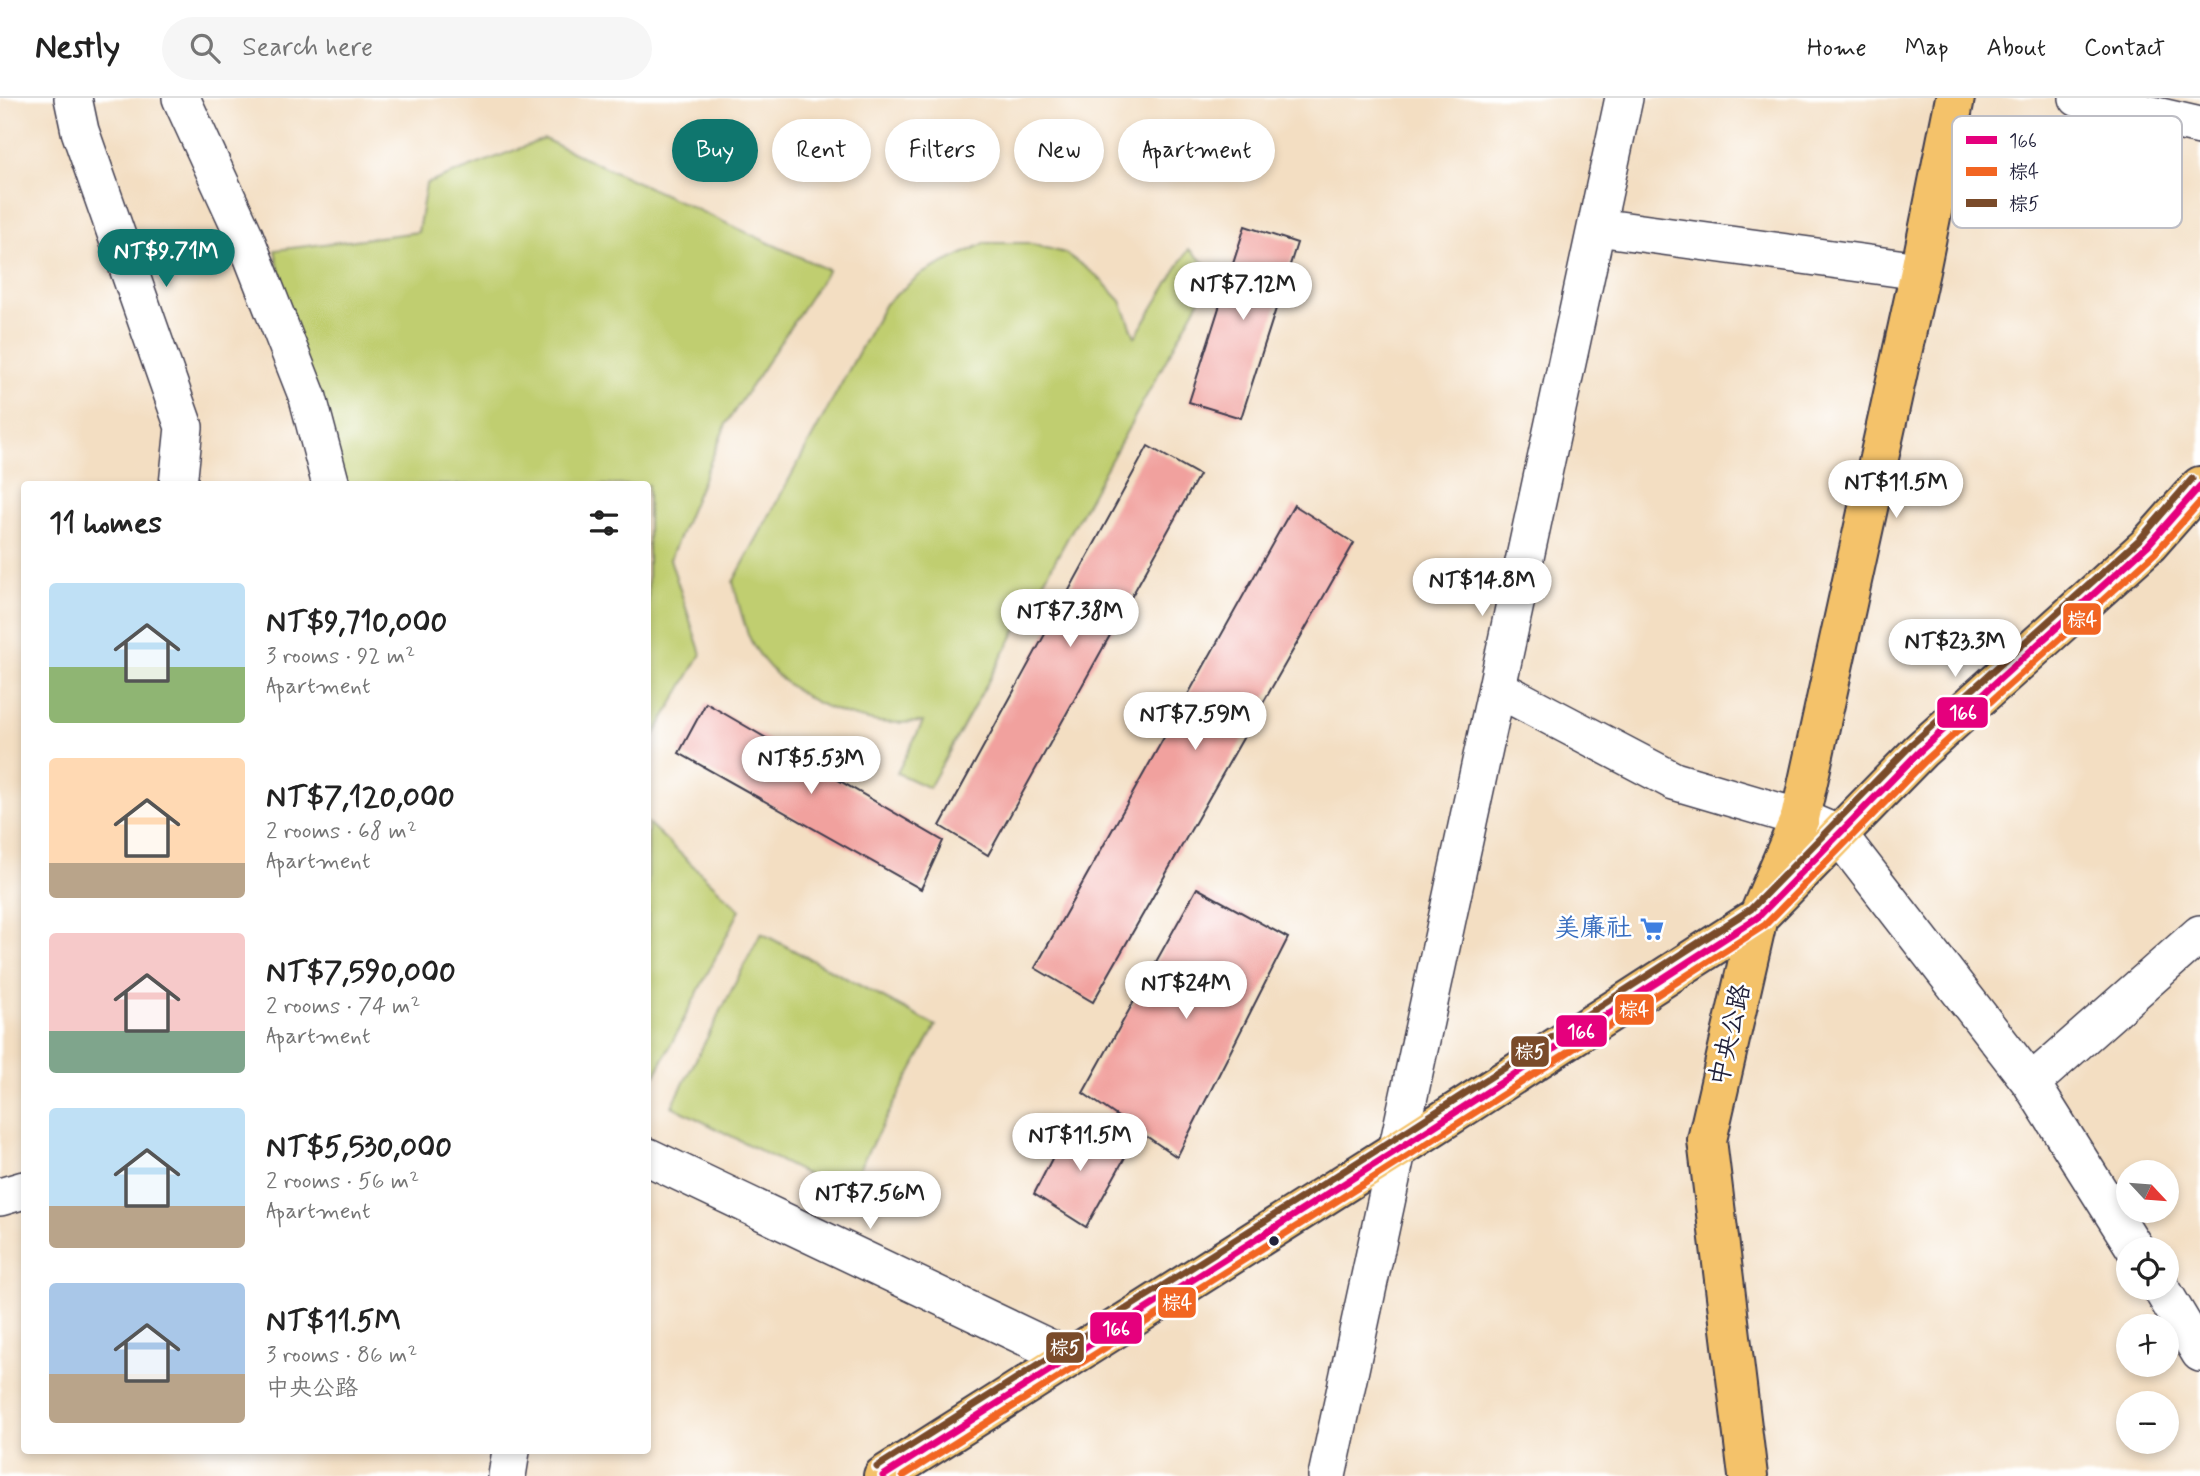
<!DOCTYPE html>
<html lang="en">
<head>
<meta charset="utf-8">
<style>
  :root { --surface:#fff; --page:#f6f6f6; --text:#222; --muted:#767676; --line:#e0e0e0; --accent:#0f766e }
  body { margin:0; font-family:Mynerve,"LXGW WenKai TC",sans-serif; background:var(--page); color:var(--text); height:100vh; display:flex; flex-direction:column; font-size:26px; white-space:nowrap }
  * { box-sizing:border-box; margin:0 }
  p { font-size:23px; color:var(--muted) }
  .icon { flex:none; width:38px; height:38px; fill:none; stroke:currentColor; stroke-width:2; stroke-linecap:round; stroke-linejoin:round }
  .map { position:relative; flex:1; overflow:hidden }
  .sheet { position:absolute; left:21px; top:383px; width:630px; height:973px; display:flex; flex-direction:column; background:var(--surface); border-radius:7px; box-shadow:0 4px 10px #0003 }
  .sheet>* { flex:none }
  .banner { position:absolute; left:672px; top:21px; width:665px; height:63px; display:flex; gap:14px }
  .needle { width:46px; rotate:116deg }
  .buttons { position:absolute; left:2116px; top:1062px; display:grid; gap:14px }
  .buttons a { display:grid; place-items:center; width:63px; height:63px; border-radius:50%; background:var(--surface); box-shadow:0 4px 10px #0003; font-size:35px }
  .price { position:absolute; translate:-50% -60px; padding:0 16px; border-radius:24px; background:#fff; color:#222; font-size:23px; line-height:46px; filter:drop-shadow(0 2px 4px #0008) }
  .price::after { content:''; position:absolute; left:50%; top:42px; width:21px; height:16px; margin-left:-10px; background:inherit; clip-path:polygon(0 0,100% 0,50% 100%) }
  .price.selected { background:var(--accent); color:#fff }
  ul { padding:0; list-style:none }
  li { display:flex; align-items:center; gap:21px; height:175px; padding:0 28px }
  li span { display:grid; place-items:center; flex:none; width:196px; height:140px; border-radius:7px; color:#555 }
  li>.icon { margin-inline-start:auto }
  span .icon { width:84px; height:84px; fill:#fffc; stroke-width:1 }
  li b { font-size:30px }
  h2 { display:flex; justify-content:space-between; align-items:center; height:84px; padding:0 28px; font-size:30px }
  .tag { padding:0 24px; border-radius:32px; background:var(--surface); box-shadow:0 4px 10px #0003; font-size:24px; line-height:63px }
  .tag.selected { background:var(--accent); color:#fff }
  header { display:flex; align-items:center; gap:42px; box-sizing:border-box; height:98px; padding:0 35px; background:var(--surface); border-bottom:2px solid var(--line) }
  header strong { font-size:33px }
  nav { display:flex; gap:38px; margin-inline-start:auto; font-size:24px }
  .search { width:490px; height:63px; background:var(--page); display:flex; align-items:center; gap:18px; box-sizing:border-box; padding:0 24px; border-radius:38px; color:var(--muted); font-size:26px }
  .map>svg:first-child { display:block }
</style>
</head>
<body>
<header>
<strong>Nestly</strong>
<div class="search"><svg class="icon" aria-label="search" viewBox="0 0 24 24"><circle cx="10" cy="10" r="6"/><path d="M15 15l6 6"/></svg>Search here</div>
<nav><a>Home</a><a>Map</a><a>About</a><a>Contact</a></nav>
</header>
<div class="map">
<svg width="2200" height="1378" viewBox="0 0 2200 1378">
  <rect width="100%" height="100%" fill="#fff"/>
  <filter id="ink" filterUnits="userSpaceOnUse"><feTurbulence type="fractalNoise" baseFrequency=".0143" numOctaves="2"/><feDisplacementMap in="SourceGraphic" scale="14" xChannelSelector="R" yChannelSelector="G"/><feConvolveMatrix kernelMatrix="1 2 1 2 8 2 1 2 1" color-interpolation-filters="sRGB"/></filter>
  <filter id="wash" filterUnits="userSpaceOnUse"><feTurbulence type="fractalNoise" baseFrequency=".00686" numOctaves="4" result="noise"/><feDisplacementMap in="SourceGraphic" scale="28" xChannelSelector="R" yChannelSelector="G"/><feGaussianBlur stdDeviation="1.57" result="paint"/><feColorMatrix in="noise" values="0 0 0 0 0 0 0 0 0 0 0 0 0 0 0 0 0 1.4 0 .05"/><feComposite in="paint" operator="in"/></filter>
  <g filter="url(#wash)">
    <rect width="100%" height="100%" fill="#f3dec2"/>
    <path fill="#c0ce70" stroke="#717856" stroke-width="2" d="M544 41 828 172 726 326 670 461 701 556 648 648V387H323L275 152 418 134 426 86Z
      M985 145H1027L1065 155 1097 178 1121 203 1135 239 1189 151 1215 174 929 690 897 675 923 624C908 624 893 626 879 624 829 616 780 592 753 547 743 528 739 505 733 484L885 206 921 176Z
      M648 725 740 812 648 991Z
      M761 835 936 928 845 1096 672 1008Z"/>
    <g id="blocks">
      <path fill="#f1a19e" d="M1245 128 1297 145 1241 320 1189 304Z
        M1148 348 1199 377 988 757 940 728Z
        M1294 407 1354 445 1093 904 1035 870Z
        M706 605 943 743 921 791 679 655Z
        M1197 790 1288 840 1177 1059 1083 995Z
        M1071 1023 1128 1054 1086 1129 1034 1096Z"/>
    </g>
  </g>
  <g filter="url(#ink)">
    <use href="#blocks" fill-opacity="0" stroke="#413e4f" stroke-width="2"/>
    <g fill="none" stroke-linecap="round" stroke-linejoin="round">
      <g stroke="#413e4f" stroke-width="40">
        <path id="minor" d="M73 0 80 33 184 329 178 387
          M181 0 244 137 308 300 331 387
          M2078 0 2200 28
          M1597 129 1920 173
          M1497 590 1674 683 1800 720 1838 736 2031 985
          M648 1059 1068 1259
          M0 1099 24 1092
          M2136 1152 2031 985 2200 836
          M2161 1190 2200 1255
          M507 1378 511 1353
          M1327 1378 1624 0"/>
      </g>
      <g stroke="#413e4f" stroke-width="42">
        <path id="major" d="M883 1378 1397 1052 1758 819 1920 653 2148 447 2200 388
          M1748 1378 1707 1042 1758 819 1800 720 1920 173 1955 0"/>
      </g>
      <use href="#minor" stroke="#fff" stroke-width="37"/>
      <use href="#major" stroke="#f4c26a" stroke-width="38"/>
      <g stroke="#fff" stroke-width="12">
        <path id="bus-1" d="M883 1378 1397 1052 1758 819 1920 653 2148 447 2200 388"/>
      </g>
      <g stroke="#fff" stroke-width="12">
        <path id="bus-2" d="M903 1378 1403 1061 1765 827 1927 661 2155 455 2200 404"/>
      </g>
      <g stroke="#fff" stroke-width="12">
        <path id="bus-3" d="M877 1369 1391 1043 1751 811 1913 645 2141 440 2192 381"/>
      </g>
      <use href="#bus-1" stroke="#e5007d" stroke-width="7"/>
      <use href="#bus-2" stroke="#f26522" stroke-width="7"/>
      <use href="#bus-3" stroke="#7a4b2a" stroke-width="7"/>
    </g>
  </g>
  <defs>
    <g id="supermarket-bare" transform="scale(1.89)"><path d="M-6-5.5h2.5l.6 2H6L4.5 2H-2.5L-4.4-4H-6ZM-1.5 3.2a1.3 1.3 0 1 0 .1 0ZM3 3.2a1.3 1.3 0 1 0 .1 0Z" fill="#3f7fe0" stroke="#fff" stroke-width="2.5" paint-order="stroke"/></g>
  </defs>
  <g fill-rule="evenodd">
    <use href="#supermarket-bare" x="1652" y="831"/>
  </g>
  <circle fill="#22223b" stroke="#fff" stroke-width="2.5" cx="1274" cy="1143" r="6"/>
  <g text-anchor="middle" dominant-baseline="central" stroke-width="5" stroke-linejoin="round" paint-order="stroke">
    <g font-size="26" fill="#366cbe" stroke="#fff" text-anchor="end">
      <text x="1632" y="831">美廉社</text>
    </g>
    <g font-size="26" fill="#22223b" stroke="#fff">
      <text transform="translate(1731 937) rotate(-77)">中央公路</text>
    </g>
  </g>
  <rect x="1952" y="18" width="230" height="112" rx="10" fill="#fff" stroke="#bdbdc4" stroke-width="2"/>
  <rect x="1966" y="38" width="31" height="8" fill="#e5007d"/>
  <rect x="1966" y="69" width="31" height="9" fill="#f26522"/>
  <rect x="1966" y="101" width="31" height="8" fill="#7a4b2a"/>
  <g font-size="19" fill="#22223b">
    <text x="2009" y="49">166</text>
    <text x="2009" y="80">棕4</text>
    <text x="2009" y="112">棕5</text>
  </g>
  <g stroke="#fff" stroke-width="2.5">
    <rect x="2062" y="504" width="40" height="34" rx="7" fill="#f26522"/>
    <rect x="1936" y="598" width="53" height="33" rx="7" fill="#e5007d"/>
    <rect x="1614" y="895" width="41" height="33" rx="7" fill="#f26522"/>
    <rect x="1555" y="916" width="53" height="34" rx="7" fill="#e5007d"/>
    <rect x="1510" y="937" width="40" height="33" rx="7" fill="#7a4b2a"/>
    <rect x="1157" y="1188" width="40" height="33" rx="7" fill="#f26522"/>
    <rect x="1089" y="1213" width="54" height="34" rx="7" fill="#e5007d"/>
    <rect x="1045" y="1233" width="40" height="33" rx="7" fill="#7a4b2a"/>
  </g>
  <g font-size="19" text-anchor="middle" font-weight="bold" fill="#fff">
    <text x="2082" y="528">棕4</text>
    <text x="1963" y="621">166</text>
    <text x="1634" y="918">棕4</text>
    <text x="1581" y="940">166</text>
    <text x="1530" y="960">棕5</text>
    <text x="1177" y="1211">棕4</text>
    <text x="1116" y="1237">166</text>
    <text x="1065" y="1256">棕5</text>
  </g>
</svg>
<div class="buttons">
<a><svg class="needle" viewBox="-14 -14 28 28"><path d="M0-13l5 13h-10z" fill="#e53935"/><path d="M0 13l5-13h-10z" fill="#767676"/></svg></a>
<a><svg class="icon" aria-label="locate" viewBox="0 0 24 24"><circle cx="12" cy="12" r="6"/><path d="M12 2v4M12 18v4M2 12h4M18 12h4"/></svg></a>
<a>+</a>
<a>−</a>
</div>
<b class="price selected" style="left:166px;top:191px">NT$9.71M</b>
<b class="price" style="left:1243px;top:224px">NT$7.12M</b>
<b class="price" style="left:1896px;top:422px">NT$11.5M</b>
<b class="price" style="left:1482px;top:520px">NT$14.8M</b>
<b class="price" style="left:1070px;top:551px">NT$7.38M</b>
<b class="price" style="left:1955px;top:581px">NT$23.3M</b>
<b class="price" style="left:1195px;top:654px">NT$7.59M</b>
<b class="price" style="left:811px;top:698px">NT$5.53M</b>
<b class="price" style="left:1186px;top:923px">NT$24M</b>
<b class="price" style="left:1080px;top:1075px">NT$11.5M</b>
<b class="price" style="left:870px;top:1133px">NT$7.56M</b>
<div class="banner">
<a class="tag selected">Buy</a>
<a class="tag">Rent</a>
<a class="tag">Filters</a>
<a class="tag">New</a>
<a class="tag">Apartment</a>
</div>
<section class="sheet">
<h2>11 homes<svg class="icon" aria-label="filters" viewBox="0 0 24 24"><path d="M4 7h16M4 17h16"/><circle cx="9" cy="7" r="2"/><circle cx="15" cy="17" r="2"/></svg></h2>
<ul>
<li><span style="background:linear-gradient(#bfe0f5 60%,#8fb573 0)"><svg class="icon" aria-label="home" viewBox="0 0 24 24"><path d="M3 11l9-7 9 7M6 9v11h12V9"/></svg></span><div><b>NT$9,710,000</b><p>3 rooms · 92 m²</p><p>Apartment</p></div></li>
<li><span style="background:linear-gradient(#ffd9b3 75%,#b9a48a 0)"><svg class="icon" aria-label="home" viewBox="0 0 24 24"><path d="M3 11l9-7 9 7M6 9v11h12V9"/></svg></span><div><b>NT$7,120,000</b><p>2 rooms · 68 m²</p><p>Apartment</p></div></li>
<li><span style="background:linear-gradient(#f6c9c9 70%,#7fa58c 0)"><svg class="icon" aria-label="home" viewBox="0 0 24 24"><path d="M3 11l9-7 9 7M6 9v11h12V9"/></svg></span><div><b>NT$7,590,000</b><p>2 rooms · 74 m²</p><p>Apartment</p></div></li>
<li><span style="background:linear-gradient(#bfe0f5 70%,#b9a48a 0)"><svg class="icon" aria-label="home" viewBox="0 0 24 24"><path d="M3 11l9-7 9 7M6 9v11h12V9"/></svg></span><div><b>NT$5,530,000</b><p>2 rooms · 56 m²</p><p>Apartment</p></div></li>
<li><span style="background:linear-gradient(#a9c7e8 65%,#b9a48a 0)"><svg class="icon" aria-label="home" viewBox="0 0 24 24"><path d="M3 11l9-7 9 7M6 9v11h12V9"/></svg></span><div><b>NT$11.5M</b><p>3 rooms · 86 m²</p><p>中央公路</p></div></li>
</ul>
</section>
</div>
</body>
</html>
